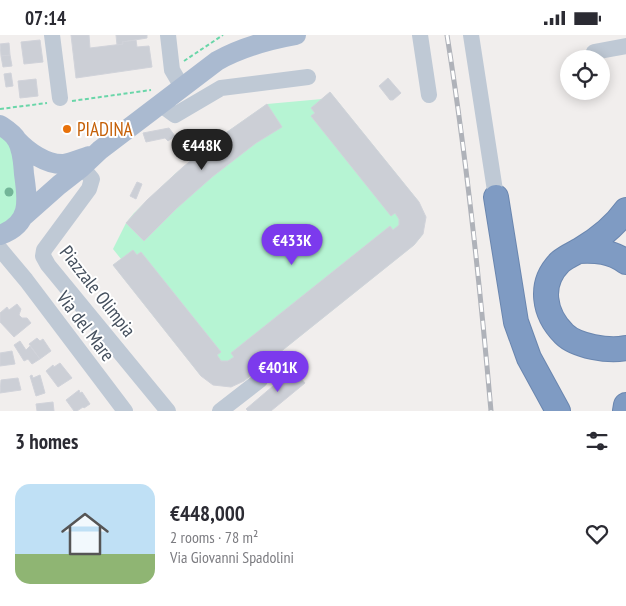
<!DOCTYPE html>
<html lang="en">
<head>
<meta charset="utf-8">
<style>
  :root { --surface:#fff; --page:#f2f2f3; --text:#2b2b33; --muted:#7c7c81; --accent:#7c3aed }
  body { margin:0; font-family:"PT Sans Narrow",sans-serif; background:var(--page); color:var(--text); height:100vh; display:flex; flex-direction:column; font-size:19px; white-space:nowrap }
  * { box-sizing:border-box; margin:0 }
  p { font-size:16px; color:var(--muted) }
  .icon { flex:none; width:28px; height:28px; fill:none; stroke:currentColor; stroke-width:2; stroke-linecap:round; stroke-linejoin:round }
  .map { position:relative; height:376px; overflow:hidden }
  .details { display:flex; flex-direction:column; background:var(--surface); flex:1 }
  .details>* { flex:none }
  .fabs { position:absolute; left:560px; top:15px; display:grid; gap:10px }
  .fabs a { display:grid; place-items:center; width:50px; height:50px; border-radius:50%; background:var(--surface); box-shadow:0 2px 12px #0003; font-size:25px }
  .price { position:absolute; translate:-50% -42px; padding:0 11px; border-radius:18px; background:var(--accent); color:#fff; font-size:16px; line-height:32px; filter:drop-shadow(0 1px 2px #0008) }
  .price::after { content:''; position:absolute; left:50%; top:30px; width:15px; height:11px; margin-left:-8px; background:inherit; clip-path:polygon(0 0,100% 0,50% 100%) }
  .price.selected { background:#222; color:#fff }
  ul { padding:0; list-style:none }
  li { display:flex; align-items:center; gap:15px; height:125px; padding:0 15px }
  li span { display:grid; place-items:center; flex:none; width:140px; height:100px; border-radius:15px; color:#555 }
  li>.icon { margin-inline-start:auto }
  span .icon { width:60px; height:60px; fill:#fffc; stroke-width:1 }
  li b { font-size:21px }
  h2 { display:flex; justify-content:space-between; align-items:center; height:60px; padding:0 15px; font-size:21px }
  .status { display:flex; justify-content:space-between; align-items:center; height:35px; padding:0 25px; background:var(--surface); direction:ltr }
  .status svg { height:14px; fill:currentColor }
  .map>svg:first-child { display:block }
</style>
</head>
<body>
<div class="status"><b>07:14</b><svg viewBox="0 0 49 12"><path d="M0 12V9h3v3zM5 12V6h3v6zM10 12V3h3v9zM15 12V0h3v12zM26 1h20v11H26zM47 4h2v5h-2z"/></svg></div>
<div class="map">
<svg width="626" height="376" viewBox="0 0 626 376">
  <rect width="100%" height="100%" fill="#f1eeed"/>
  <path fill="#b6f4d3" d="M330 57 419 167 423 199 414 210 244 346 201 341 113 230 121 224 113 214 126 188 134 178 175 139 220 102 267 69 322 64Z
    M0 96 13 110 23 172 0 192Z"/>
  <path fill="#cccfd6" stroke="#d1d3da" d="M71 0H89L90 13 123 9 122 7 136 5 137 12 149 11 152 32 76 43Z
    M116 0H147V3L122 7 123 9 117 10Z
    M40 5 43 27 24 29 21 7Z
    M9 8 10 20 1 21 0 9Z
    M10 20 12 31 3 32 1 21Z
    M11 38 13 51 6 52 4 39Z
    M388 43 401 58 393 65H390L379 51Z
    M36 44 38 61 20 63 18 46Z
    M330 57 419 167 426 182 423 199 414 210 244 346 231 352 213 350 201 341 113 230 133 215 137 220 141 217 221 317 217 320 221 326H228L234 322 231 318 390 191 393 195 399 190V184L395 178 391 181 311 81 315 78 311 73Z
    M267 69 282 92 256 108 212 142 177 173 144 206 126 188 147 165 183 132 220 102Z
    M169 93 175 101 168 106 165 103 146 107 143 98Z
    M137 147 142 149 136 164 130 161Z
    M17 269 21 274 19 280 22 283H27L31 288 14 302 0 287V278L7 272 9 275Z
    M37 303 40 306 43 304 51 316 40 324 29 309Z
    M20 306 26 315 30 311 40 324 32 329 28 324 24 326 14 310Z
    M12 316 15 329 0 331V318Z
    M60 328 72 343 58 352 46 336 53 330 54 332Z
    M293 334 305 348 271 376H248L246 374Z
    M32 340 33 343 40 340 45 358 36 361 30 341Z
    M18 343 21 355 0 358 1 345Z
    M79 355 80 358 82 357 90 369 84 373 83 372 77 376H74L66 365Z
    M53 367 54 376H37L36 369Z"/>
  <g fill="none" stroke-linecap="round" stroke-linejoin="round">
    <g stroke="#6a86af" stroke-width="26">
      <path id="highway" d="M496 162 516 287 529 323 558 376
        M626 175C614 192 597 205 580 215 573 219 566 222 560 227 538 249 544 279 564 299 576 311 609 317 626 313
        M578 216C596 215 611 216 626 227
        M625 376 626 370"/>
    </g>
    <path stroke="#6ad6a9" stroke-width="2" stroke-dasharray="4 2.5" stroke-linecap="butt" d="M184 26 223 0
      M72 66 151 55
      M0 74 47 68"/>
    <path stroke="#bfc9d5" stroke-width="16" d="M52 0 60 63
      M168 0 172 35 182 52
      M420 0 429 60
      M471 0 496 162
      M594 17 626 11
      M160 69 175 80 221 53 308 42
      M82 132 92 144 89 154 44 215 43 221 48 230 168 376
      M0 214 26 245 125 376
      M220 376 260 345"/>
    <path stroke="#aabad0" stroke-width="20" d="M0 90C6 94 13 98 17 105 23 116 23 127 24 139 28 166 31 189 0 200
      M16 104C27 116 46 130 64 129 72 128 82 123 90 121
      M24 181 59 150 82 132 100 115 217 26C242 12 268 5 296 0"/>
    <use href="#highway" stroke="#7f9bc3" stroke-width="24"/>
    <g stroke="#afb2b9" stroke-width="5">
      <path id="rail" d="M447 0C467 125 480 250 491 376"/>
    </g>
    <use href="#rail" stroke="#fff" stroke-width="3" stroke-dasharray="9" stroke-linecap="butt"/>
  </g>
  <circle fill="#73b598" cx="9" cy="157" r="4.5"/>
  <circle fill="#e8710a" stroke="#fff" stroke-width="2" cx="67" cy="94" r="5"/>
  <g text-anchor="middle" dominant-baseline="central" stroke-width="4" stroke-linejoin="round" paint-order="stroke">
    <g font-size="19" fill="#c56008" stroke="#fff" text-anchor="start">
      <text x="77" y="94">PIADINA</text>
    </g>
    <g font-size="19" fill="#444f5d" stroke="#fff">
      <text transform="translate(98 256) rotate(52)">Piazzale Olimpia</text>
      <text transform="translate(86 291) rotate(53)">Via del Mare</text>
    </g>
  </g>
</svg>
<div class="fabs">
<a><svg class="icon" aria-label="locate" viewBox="0 0 24 24"><circle cx="12" cy="12" r="6"/><path d="M12 2v4M12 18v4M2 12h4M18 12h4"/></svg></a>
</div>
<b class="price selected" style="left:202px;top:136px">€448K</b>
<b class="price" style="left:292px;top:231px">€433K</b>
<b class="price" style="left:278px;top:358px">€401K</b>
</div>
<section class="details">
<h2>3 homes<svg class="icon" aria-label="filters" viewBox="0 0 24 24"><path d="M4 7h16M4 17h16"/><circle cx="9" cy="7" r="2"/><circle cx="15" cy="17" r="2"/></svg></h2>
<ul>
<li><span style="background:linear-gradient(#bfe0f5 70%,#8fb573 0)"><svg class="icon" aria-label="home" viewBox="0 0 24 24"><path d="M3 11l9-7 9 7M6 9v11h12V9"/></svg></span><div><b>€448,000</b><p>2 rooms · 78 m²</p><p>Via Giovanni Spadolini</p></div><svg class="icon" aria-label="heart" viewBox="0 0 24 24"><path d="M12 20l-8-8c-3-5 5-10 8-4 3-6 11-1 8 4z"/></svg></li>
</ul>
</section>
</body>
</html>
